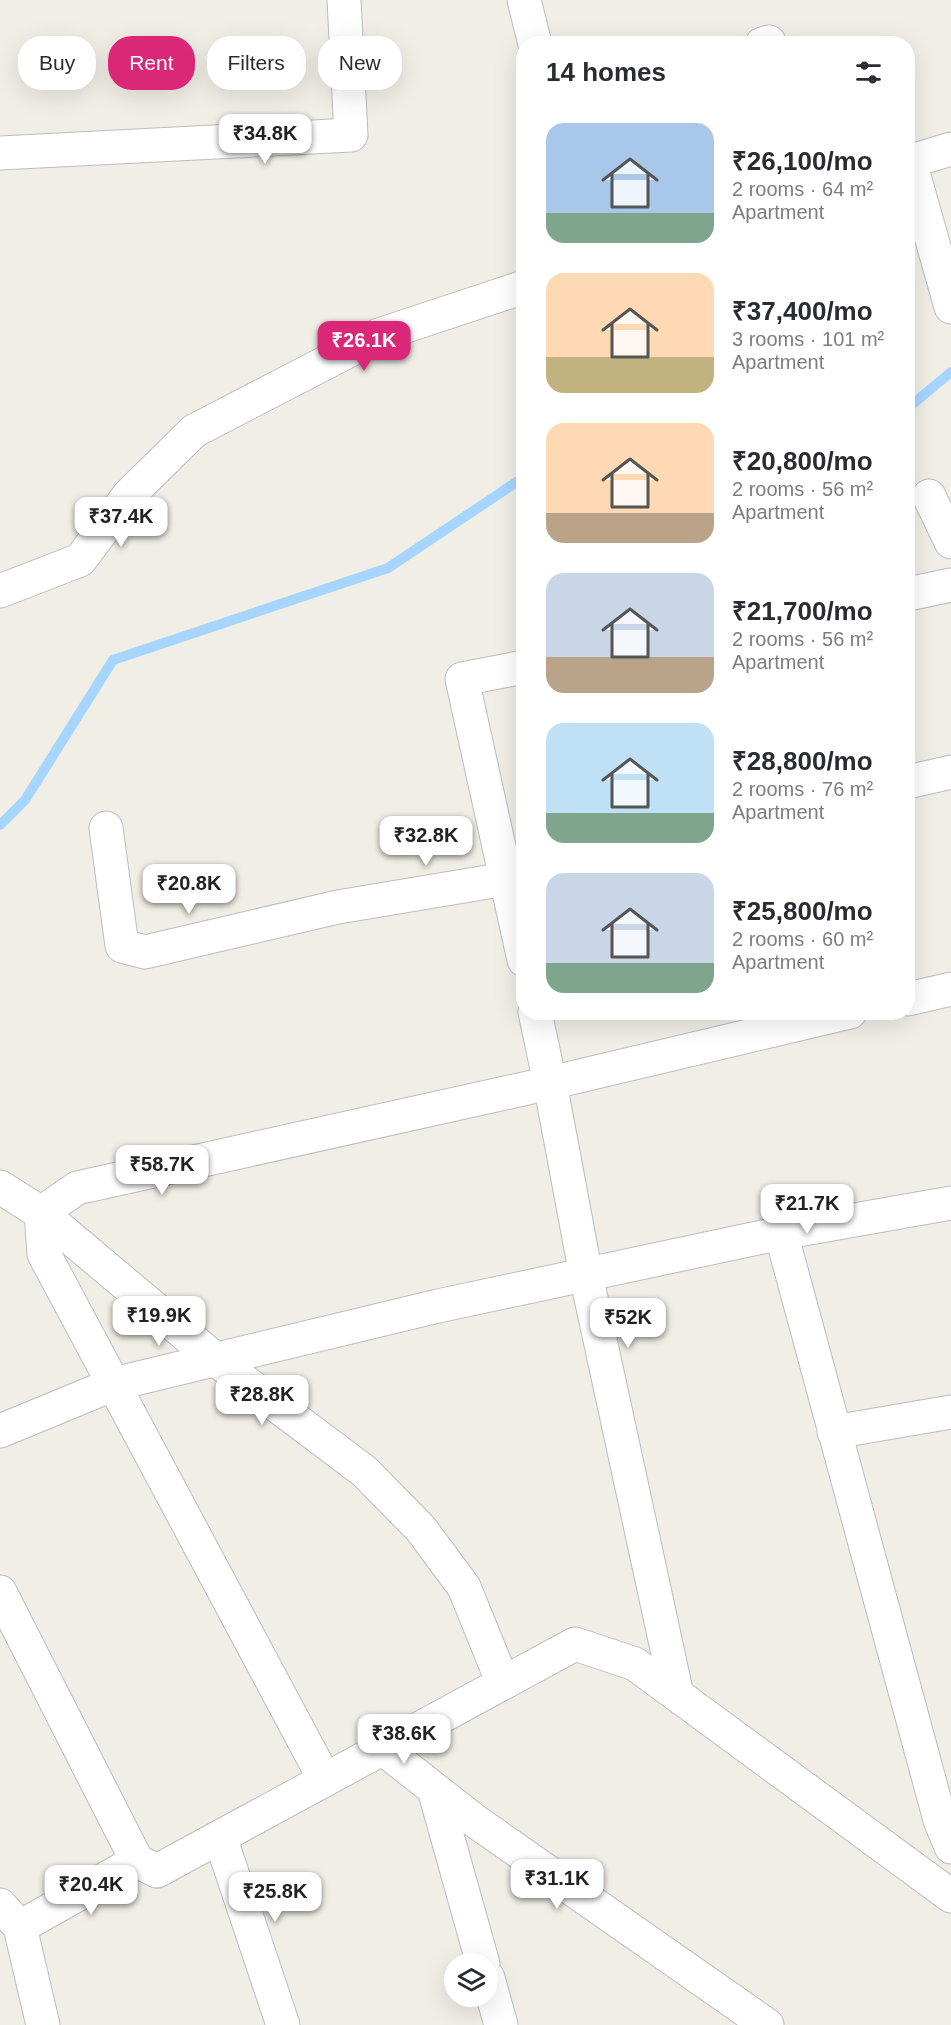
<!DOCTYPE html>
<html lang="en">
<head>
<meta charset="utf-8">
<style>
  :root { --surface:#fff; --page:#f2f2f3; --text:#2b2b33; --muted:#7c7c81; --accent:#db2777 }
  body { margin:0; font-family:Arial,sans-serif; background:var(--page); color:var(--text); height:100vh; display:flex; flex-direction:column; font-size:22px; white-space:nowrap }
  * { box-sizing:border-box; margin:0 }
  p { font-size:20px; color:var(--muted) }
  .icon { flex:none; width:33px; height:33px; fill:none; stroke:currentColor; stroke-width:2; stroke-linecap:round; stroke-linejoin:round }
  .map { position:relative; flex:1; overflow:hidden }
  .sheet { position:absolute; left:516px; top:36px; width:399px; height:984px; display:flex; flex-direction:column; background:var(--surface); border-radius:24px; box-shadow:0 6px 24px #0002 }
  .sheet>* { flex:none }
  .guide { position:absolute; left:18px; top:36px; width:408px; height:54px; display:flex; gap:12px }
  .buttons { position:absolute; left:444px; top:1953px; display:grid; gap:12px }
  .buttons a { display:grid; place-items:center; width:54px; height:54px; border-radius:50%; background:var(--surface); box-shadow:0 6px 24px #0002; font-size:30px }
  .price { position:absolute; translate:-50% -51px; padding:0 14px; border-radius:12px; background:#fff; color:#222; font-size:20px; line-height:39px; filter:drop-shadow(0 2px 3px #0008) }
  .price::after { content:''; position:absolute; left:50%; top:36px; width:18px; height:14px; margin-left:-9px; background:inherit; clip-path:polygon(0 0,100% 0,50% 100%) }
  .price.active { background:var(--accent); color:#fff }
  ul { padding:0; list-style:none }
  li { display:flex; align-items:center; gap:18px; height:150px; padding:0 30px }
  li span { display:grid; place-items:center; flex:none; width:168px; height:120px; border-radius:18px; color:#555 }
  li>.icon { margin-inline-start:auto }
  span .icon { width:72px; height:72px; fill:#fffc; stroke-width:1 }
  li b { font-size:26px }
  h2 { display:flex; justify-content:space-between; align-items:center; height:72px; padding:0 30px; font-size:26px }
  .pill { padding:0 21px; border-radius:24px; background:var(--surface); box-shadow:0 6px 24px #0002; font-size:21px; line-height:54px }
  .pill.active { background:var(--accent); color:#fff }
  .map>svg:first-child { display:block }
</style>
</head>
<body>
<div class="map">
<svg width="951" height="2025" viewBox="0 0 951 2025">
  <rect width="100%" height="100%" fill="#f0eee5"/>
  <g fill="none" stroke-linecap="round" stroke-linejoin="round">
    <path stroke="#a6d6ff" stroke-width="10" d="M908 408 951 372
      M0 825 25 800 113 660 388 568 524 477"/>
    <g stroke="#b9bcc1" stroke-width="35">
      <path id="minor" d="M524 0 535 44
        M762 44 769 42
        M0 153 351 135 344 0
        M908 162 951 149
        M910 162 951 307
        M929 496 951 542
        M0 591 80 560 129 495 194 431 379 335 524 287
        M908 594 951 585
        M524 667 462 679 524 960
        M908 782 951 772
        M106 828 122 946 145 952 338 907 524 876
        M908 999 951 989
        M535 1012 550 1083 586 1275 677 1695
        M0 1187 41 1213 216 1360 364 1471 421 1529 464 1587 503 1683
        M781 1233 951 1203
        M0 1431 114 1384 438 1306 781 1233 940 1820 951 1847
        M834 1432 951 1412
        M0 1592 137 1861 157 1871 575 1644 635 1664 951 1896
        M382 1748 475 1821 767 2025
        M325 1780 44 1254 41 1213 77 1188 550 1083 850 1012
        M434 1789 483 1964
        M220 1837 283 2025
        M0 1905 20 1927 43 2025
        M20 1927 137 1861
        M488 1978 501 2025"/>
    </g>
    <use href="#minor" stroke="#fff" stroke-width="33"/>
  </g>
</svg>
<div class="buttons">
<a><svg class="icon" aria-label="layers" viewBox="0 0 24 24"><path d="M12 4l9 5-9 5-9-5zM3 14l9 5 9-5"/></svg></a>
</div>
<b class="price" style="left:265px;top:165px">₹34.8K</b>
<b class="price active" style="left:364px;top:372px">₹26.1K</b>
<b class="price" style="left:121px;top:548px">₹37.4K</b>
<b class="price" style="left:426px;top:867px">₹32.8K</b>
<b class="price" style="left:189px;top:915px">₹20.8K</b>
<b class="price" style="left:162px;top:1196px">₹58.7K</b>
<b class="price" style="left:807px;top:1235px">₹21.7K</b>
<b class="price" style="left:159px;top:1347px">₹19.9K</b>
<b class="price" style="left:628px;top:1349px">₹52K</b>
<b class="price" style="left:262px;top:1426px">₹28.8K</b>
<b class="price" style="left:404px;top:1765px">₹38.6K</b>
<b class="price" style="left:557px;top:1910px">₹31.1K</b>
<b class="price" style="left:91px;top:1916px">₹20.4K</b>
<b class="price" style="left:275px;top:1923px">₹25.8K</b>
<div class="guide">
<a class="pill">Buy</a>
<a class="pill active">Rent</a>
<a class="pill">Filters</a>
<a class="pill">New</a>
</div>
<section class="sheet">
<h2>14 homes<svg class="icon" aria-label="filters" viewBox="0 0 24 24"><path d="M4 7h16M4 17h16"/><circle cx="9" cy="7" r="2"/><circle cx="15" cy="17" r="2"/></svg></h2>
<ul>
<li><span style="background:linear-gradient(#a9c7e8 75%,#7fa58c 0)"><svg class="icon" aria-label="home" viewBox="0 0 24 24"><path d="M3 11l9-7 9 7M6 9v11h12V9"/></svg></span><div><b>₹26,100/mo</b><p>2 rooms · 64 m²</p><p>Apartment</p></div></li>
<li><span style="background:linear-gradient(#ffd9b3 70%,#c2b280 0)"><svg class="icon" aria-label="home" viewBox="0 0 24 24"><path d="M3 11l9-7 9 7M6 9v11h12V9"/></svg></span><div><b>₹37,400/mo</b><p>3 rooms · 101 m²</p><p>Apartment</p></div></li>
<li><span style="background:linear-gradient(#ffd9b3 75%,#b9a48a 0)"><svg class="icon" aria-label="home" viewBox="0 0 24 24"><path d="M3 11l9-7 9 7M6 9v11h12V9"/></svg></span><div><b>₹20,800/mo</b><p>2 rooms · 56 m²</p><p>Apartment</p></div></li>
<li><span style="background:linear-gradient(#c9d6e8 70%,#b9a48a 0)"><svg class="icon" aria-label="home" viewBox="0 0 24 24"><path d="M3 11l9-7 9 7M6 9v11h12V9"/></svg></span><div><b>₹21,700/mo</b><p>2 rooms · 56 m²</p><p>Apartment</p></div></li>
<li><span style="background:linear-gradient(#bfe0f5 75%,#7fa58c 0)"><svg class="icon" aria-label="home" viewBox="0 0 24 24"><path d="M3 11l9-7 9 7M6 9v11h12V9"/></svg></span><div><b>₹28,800/mo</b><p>2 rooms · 76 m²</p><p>Apartment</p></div></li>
<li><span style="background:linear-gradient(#c9d6e8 75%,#7fa58c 0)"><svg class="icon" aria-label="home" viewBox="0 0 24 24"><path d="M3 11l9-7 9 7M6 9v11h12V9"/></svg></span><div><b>₹25,800/mo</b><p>2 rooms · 60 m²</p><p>Apartment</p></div></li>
</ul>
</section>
</div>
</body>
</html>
